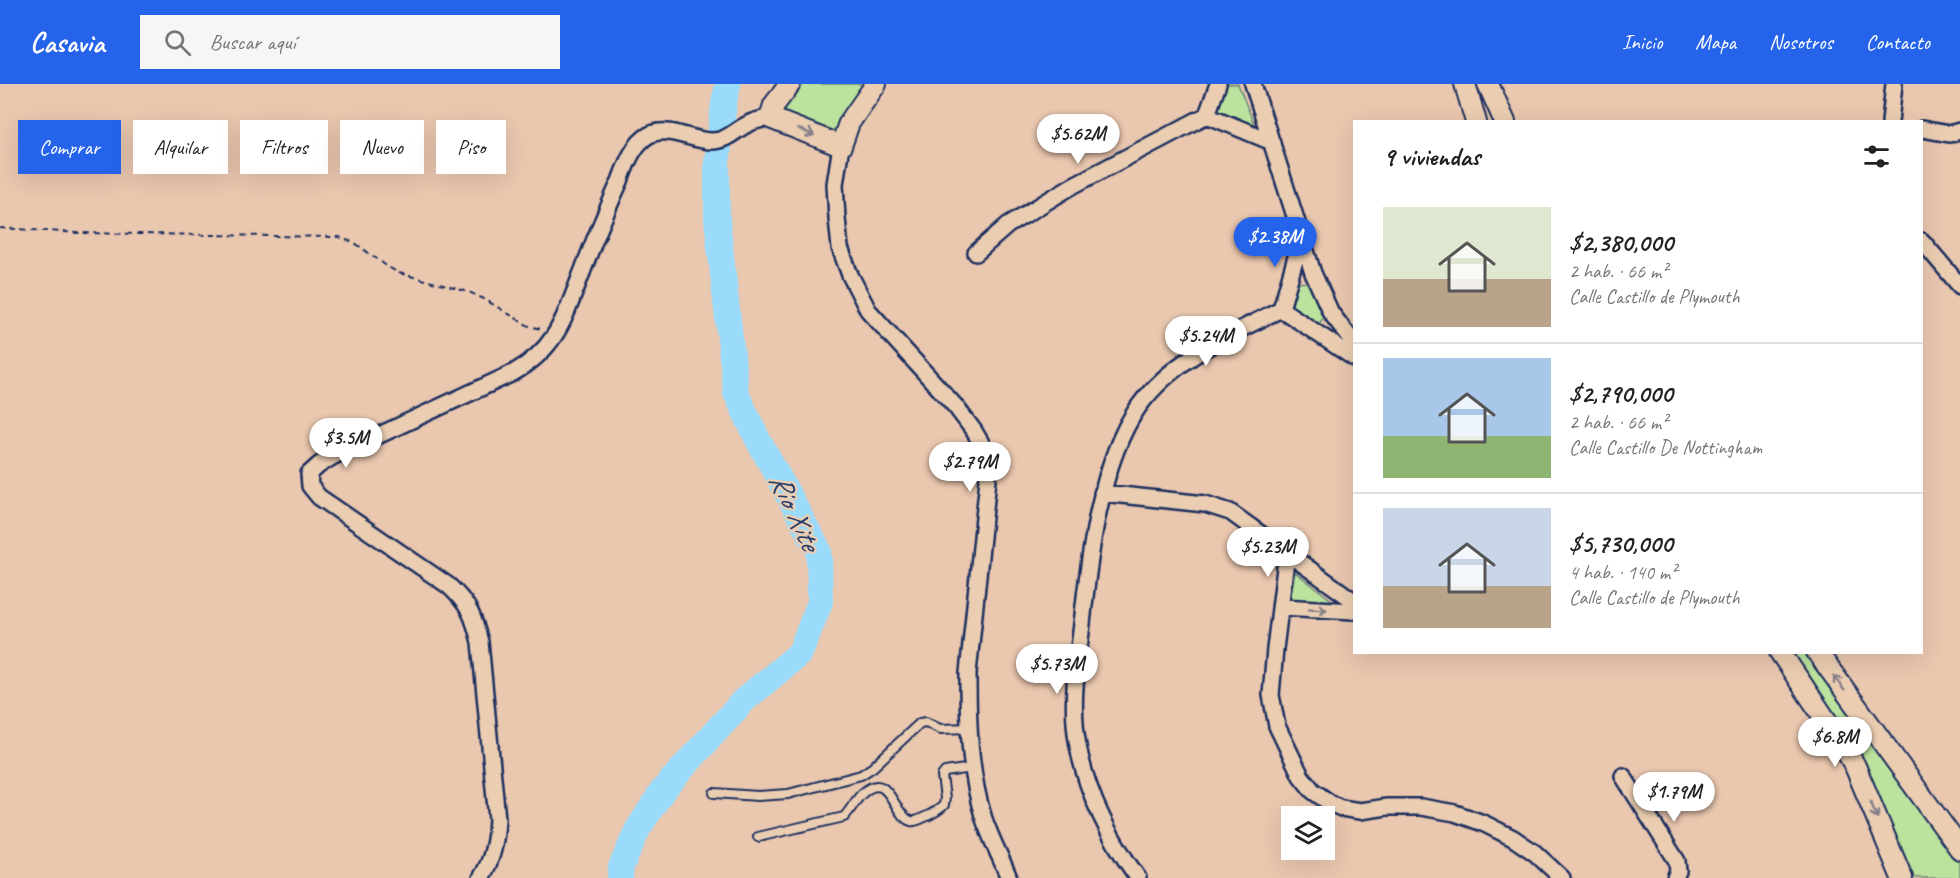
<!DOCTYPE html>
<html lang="es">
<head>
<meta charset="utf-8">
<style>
  :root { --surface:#fff; --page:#f6f6f6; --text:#222; --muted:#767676; --line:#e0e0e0; --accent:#2563eb }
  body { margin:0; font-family:Caveat,sans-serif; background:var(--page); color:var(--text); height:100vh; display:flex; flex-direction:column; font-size:22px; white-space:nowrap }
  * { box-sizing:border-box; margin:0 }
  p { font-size:20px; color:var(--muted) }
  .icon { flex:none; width:33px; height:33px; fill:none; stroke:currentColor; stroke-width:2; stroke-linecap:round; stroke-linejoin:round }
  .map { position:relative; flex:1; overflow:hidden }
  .panel { position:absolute; left:1353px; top:36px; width:570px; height:534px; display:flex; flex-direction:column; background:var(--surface); border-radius:0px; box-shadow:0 6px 24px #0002 }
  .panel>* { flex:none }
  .hud { position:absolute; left:18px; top:36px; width:570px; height:54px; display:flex; gap:12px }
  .tools { position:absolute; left:1281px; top:722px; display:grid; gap:12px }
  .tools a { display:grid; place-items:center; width:54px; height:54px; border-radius:0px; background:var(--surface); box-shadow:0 6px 24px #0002; font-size:30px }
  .price { position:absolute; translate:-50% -51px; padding:0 14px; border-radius:21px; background:#fff; color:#222; font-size:20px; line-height:39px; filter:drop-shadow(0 2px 3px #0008) }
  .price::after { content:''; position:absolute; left:50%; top:36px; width:18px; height:14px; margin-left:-9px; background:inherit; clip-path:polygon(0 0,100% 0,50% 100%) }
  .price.current { background:var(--accent); color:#fff }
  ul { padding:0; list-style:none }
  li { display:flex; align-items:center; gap:18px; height:150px; padding:0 30px }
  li+li { border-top:2px solid var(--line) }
  li span { display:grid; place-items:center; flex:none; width:168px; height:120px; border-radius:0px; color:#555 }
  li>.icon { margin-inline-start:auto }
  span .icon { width:72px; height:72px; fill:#fffc; stroke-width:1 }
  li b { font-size:26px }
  h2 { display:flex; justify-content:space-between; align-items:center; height:72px; padding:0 30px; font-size:26px }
  .chip { padding:0 21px; border-radius:0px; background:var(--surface); box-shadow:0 6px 24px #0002; font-size:21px; line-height:54px }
  .chip.current { background:var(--accent); color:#fff }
  header { display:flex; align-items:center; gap:36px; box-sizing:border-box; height:84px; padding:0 30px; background:var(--accent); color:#fff }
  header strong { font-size:28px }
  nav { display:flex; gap:33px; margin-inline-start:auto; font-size:21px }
  .search { width:420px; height:54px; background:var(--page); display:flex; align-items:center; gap:15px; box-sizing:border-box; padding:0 21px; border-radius:0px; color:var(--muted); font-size:22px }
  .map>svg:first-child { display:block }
</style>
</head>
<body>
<header>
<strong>Casavia</strong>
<div class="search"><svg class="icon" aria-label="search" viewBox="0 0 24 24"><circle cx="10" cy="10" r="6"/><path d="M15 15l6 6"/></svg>Buscar aquí</div>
<nav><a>Inicio</a><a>Mapa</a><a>Nosotros</a><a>Contacto</a></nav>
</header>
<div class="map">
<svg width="1960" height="794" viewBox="0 0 1960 794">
  <rect width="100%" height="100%" fill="#eac7af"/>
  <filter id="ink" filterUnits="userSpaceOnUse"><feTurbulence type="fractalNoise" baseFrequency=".0167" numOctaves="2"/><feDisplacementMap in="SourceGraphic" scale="12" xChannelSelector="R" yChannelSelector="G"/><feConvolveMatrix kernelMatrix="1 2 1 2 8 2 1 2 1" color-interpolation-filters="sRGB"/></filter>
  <g filter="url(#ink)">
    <path fill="#bce39e" stroke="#6c897e" stroke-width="1.5" d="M790 0H876L841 62 770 29Z
      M1224 0H1238L1257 48 1214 28Z
      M1310 198 1325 229 1319 241 1313 244 1287 226 1293 199Z
      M1295 488 1338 521 1289 519Z
      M1780 569H1817L1960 765V794H1902L1855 682Z"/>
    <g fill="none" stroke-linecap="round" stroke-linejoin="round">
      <path stroke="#9adbfb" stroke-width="26" d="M620 794 621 783 638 745 663 706 743 617 800 569 820 518 819 467 758 356 736 309 717 135V79L724 18 728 0"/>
      <g stroke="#1b2f5e" stroke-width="12">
        <path id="service" d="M714 709 758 712 788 710 861 691 873 683 920 639 926 638 940 645 970 644
          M758 753 844 733C851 726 856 714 864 708 890 686 893 732 911 737 916 738 920 735 925 733 932 730 938 727 944 721L945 714 942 692 945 688 972 684"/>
      </g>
      <g stroke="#1b2f5e" stroke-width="20">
        <path id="minor" d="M1253 0 1313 189 1331 229 1354 259
          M1207 31 1272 58
          M1890 38 1894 0
          M1922 45 1949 50 1960 47
          M841 62 835 100 837 134 840 164 850 191 868 226 956 323 974 347 981 359 985 374 988 395 968 589C968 637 969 688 984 735 991 755 1001 774 1009 794
          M1922 157 1960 202
          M976 169 1008 141 1072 102 1207 31 1218 0
          M1281 225 1302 152
          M1102 409 1205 420 1230 428 1354 517
          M1287 468 1275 565 1271 611 1277 642 1301 692 1313 707 1330 719 1341 724 1360 727 1387 723H1421L1455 729 1483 739 1513 754 1535 769 1562 794
          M1281 523 1354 527
          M1623 692 1677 777 1678 787 1675 794
          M481 794C493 775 496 756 497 735L480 558C473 531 470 522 449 502L319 413 310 402 309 390 319 381 332 373 513 289C559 263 565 231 583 186 594 156 607 126 620 97 626 81 633 60 649 51 669 41 691 57 712 57 727 57 735 46 748 40 755 36 763 35 770 34
          M1138 794C1110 755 1087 710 1078 662 1070 621 1077 581 1082 540 1089 473 1100 377 1139 322 1174 274 1230 251 1281 225L1354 274"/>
      </g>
      <g stroke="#1b2f5e" stroke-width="24">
        <path id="tertiary" d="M790 0 774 21 770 34 841 62 849 39 876 0
          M1465 0 1476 38
          M1488 0 1505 38
          M1780 568 1844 663 1855 682 1902 794
          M1817 568 1960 765"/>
      </g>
      <path stroke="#1b2f5e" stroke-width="2" stroke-dasharray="6 4.5" stroke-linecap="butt" d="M0 144 79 149 339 153 355 159 388 183 399 189 469 208 484 215 529 242 541 245"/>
      <use href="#service" stroke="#ebceb2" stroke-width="8"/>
      <use href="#minor" stroke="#ebceb2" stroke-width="15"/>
      <use href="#tertiary" stroke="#ebceb2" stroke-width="20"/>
    </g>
    <defs><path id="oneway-shaft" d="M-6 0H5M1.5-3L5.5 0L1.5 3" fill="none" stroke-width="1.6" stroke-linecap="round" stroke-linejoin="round" transform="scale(1.5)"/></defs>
    <g stroke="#837e88">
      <use href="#oneway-shaft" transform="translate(806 48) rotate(22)"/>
      <use href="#oneway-shaft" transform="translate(1318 525) rotate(3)"/>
      <use href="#oneway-shaft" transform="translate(1839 599) rotate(-126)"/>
      <use href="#oneway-shaft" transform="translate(1874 726) rotate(67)"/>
    </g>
  </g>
  <g text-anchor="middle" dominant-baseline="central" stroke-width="4.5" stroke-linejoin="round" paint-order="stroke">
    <g font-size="30" font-style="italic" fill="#28406e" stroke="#ebceb2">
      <text transform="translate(795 427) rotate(65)">Rio Xite</text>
    </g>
  </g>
</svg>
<div class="tools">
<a><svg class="icon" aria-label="layers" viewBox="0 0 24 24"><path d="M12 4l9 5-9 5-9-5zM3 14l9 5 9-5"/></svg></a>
</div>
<b class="price" style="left:1078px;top:81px">$5.62M</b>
<b class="price current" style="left:1275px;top:184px">$2.38M</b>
<b class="price" style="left:1206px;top:283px">$5.24M</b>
<b class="price" style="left:346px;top:385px">$3.5M</b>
<b class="price" style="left:970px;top:409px">$2.79M</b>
<b class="price" style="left:1268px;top:494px">$5.23M</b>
<b class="price" style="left:1057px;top:611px">$5.73M</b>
<b class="price" style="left:1835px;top:684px">$6.8M</b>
<b class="price" style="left:1674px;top:739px">$1.79M</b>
<div class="hud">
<a class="chip current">Comprar</a>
<a class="chip">Alquilar</a>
<a class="chip">Filtros</a>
<a class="chip">Nuevo</a>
<a class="chip">Piso</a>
</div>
<section class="panel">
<h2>9 viviendas<svg class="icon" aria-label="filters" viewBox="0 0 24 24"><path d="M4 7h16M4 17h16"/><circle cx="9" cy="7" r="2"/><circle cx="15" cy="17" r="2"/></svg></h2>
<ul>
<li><span style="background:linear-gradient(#dfe7d0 60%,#b9a48a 0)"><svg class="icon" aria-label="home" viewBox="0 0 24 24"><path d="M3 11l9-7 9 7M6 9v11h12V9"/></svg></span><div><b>$2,380,000</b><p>2 hab. · 66 m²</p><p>Calle Castillo de Plymouth</p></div></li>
<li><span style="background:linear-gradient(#a9c7e8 65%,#8fb573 0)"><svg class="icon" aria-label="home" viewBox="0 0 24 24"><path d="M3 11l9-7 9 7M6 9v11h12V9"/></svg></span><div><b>$2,790,000</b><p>2 hab. · 66 m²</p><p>Calle Castillo De Nottingham</p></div></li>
<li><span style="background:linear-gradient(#c9d6e8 65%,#b9a48a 0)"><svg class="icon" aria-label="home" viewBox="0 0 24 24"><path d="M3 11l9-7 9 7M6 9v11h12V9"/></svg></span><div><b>$5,730,000</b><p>4 hab. · 140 m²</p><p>Calle Castillo de Plymouth</p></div></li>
</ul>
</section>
</div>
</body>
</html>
